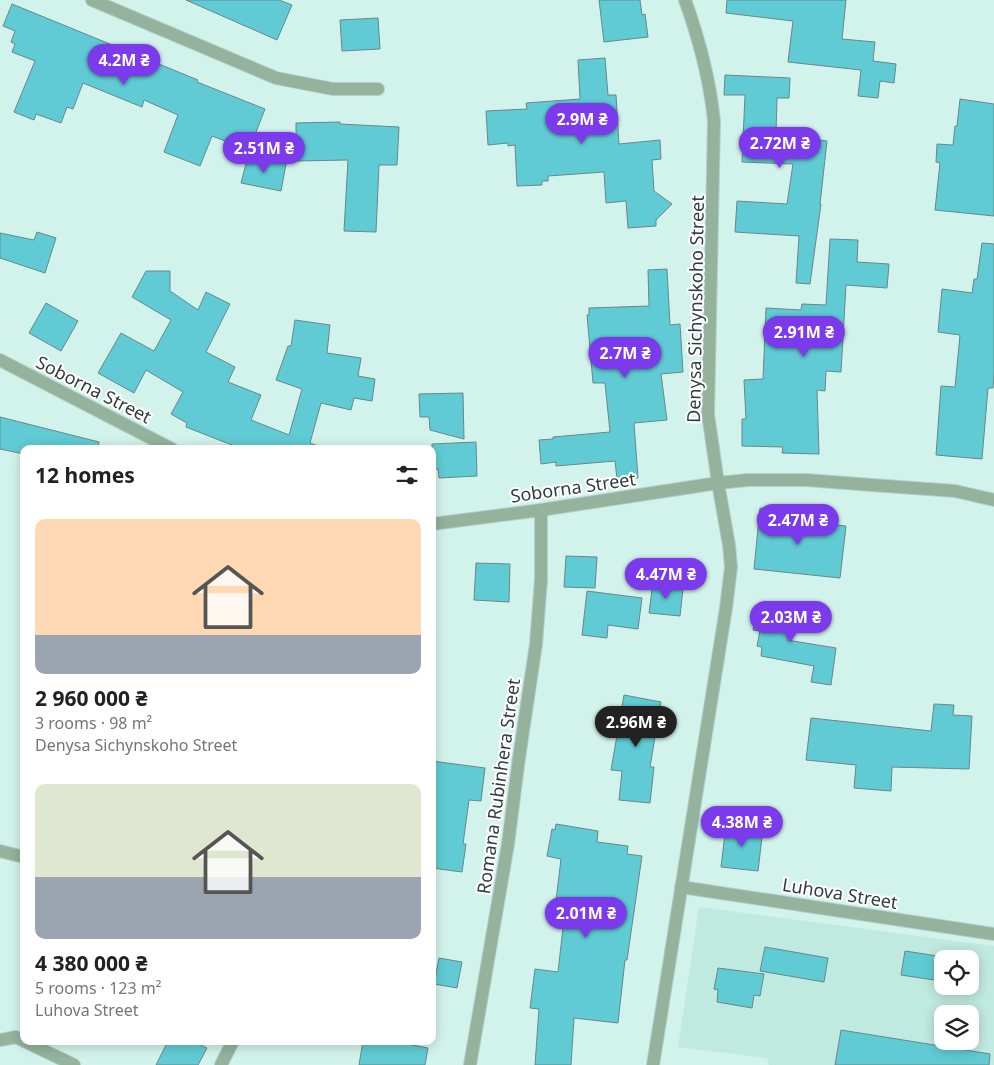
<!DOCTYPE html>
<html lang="en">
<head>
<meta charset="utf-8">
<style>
  :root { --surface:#fff; --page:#f2f2f2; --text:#222; --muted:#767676; --accent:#7c3aed }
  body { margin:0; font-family:"Noto Sans",sans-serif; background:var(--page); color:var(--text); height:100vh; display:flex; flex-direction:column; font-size:19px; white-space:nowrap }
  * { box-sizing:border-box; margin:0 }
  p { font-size:16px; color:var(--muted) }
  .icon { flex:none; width:28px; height:28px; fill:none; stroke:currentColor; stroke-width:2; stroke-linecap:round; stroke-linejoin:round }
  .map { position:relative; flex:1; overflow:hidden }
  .drawer { position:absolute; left:20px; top:445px; width:416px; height:600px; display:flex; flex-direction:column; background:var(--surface); border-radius:10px; box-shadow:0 2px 12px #0003 }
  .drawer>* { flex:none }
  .fabs { position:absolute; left:934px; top:950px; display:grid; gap:10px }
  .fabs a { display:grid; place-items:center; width:45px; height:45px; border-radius:10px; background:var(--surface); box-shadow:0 2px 12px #0003; font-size:25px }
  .price { position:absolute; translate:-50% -42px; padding:0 11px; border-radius:18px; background:var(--accent); color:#fff; font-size:16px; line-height:32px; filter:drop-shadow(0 1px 2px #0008) }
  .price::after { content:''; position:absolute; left:50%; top:30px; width:15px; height:11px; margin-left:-8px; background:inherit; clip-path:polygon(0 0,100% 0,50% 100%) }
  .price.on { background:#222; color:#fff }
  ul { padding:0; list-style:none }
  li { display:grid; align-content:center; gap:10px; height:265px; padding:0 15px }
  li span { display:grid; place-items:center; height:155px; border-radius:10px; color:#555 }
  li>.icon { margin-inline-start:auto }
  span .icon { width:90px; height:90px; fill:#fffc; stroke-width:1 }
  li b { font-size:21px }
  h2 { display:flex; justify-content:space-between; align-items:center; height:60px; padding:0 15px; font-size:21px }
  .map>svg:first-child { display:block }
</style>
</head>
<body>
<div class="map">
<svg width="994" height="1065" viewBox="0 0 994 1065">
  <rect width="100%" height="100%" fill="#d2f3eb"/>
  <path fill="#c0eadf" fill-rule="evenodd" d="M699 907 994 946V1065H769L767 1058 678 1047ZM942 959H970V986H942ZM942 1014H970V1041H942Z"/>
  <path fill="#60cbd4" stroke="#68878a" d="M186 0H279L292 5 277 40Z
    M599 0H640L642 15 645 14 648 37 604 42Z
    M727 0H846L842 39 875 42 873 61 896 64 894 83 880 81 878 98 858 96 861 70 788 62 793 21 726 13Z
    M12 4 198 80 197 82 265 109 249 150 212 136 200 166 164 152 178 115 144 100 142 107 83 83 73 109 67 107 61 123 36 114 34 120 14 112 35 61 12 52 15 44 11 42 15 31 3 26Z
    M378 18 380 49 342 51 340 20Z
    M605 58 608 95H616L619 144 660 140 661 159 652 160 654 191 672 204 656 220V226L628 228 626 201 606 203 604 172 548 176V181H542V185L517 186 515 145 508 146V143L488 145 486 111 527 109 526 103 580 99 578 60Z
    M725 75 790 78 789 98H777L776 133 810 137V139L827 141 820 204H821L810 284 796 283 799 236 735 232 737 201 787 204 793 164 742 162 745 95H724Z
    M960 99 994 104V216L935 210 940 163 936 162 937 144 953 145 955 126H957Z
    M340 122V124L399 127 397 165H379L376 232 344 231 348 160 296 161V123Z
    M248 156 286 164 281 191 241 183Z
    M37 232 56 238 45 273 0 258V233L34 240Z
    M830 239 858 240 857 262 889 264 887 288 846 285 841 372 826 371 825 391 817 390 819 454 782 453 783 447 742 446V419H746L744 380 763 379 766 308 801 310 802 304 826 305Z
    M982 243 994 244V373L993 388H988L982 459 936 455 941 386 955 387 960 335 938 332 942 289 972 293 974 279H977Z
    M667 269 670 325 680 324 683 372 661 374 667 420 634 423 638 478 617 479 615 461 556 466V462L541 464 539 440 553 439V437L610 432 605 383H593L587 315H589V308L649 306 648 270Z
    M146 271H170V291L198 310 206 292 230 304 206 352 235 367 228 382 261 395 251 420 289 435 302 389 276 380 288 346H291L295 320 330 325 327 353 361 358 358 376 375 379 372 401 354 398 351 410 321 403 310 443 321 447 320 449H242L186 427 187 423 171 414 183 392 146 370 134 393 98 373 121 333 154 351 171 320 132 297Z
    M46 303 78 321 61 351 29 333Z
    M463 393 464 439 430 430 429 417H420L419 394Z
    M0 417 99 442 98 449H24V454L0 449Z
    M476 442 477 476 439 478 438 469 432 470V444Z
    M760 508 787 511 786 520 846 526 840 578 754 569Z
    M566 556 597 557 595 588 564 587Z
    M476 563 510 564 509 602 474 600Z
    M653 582 675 585V587L683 589 680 616 649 613Z
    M587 591 642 598 638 629 608 625 607 638 582 635Z
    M759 603 793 609 787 640 836 648 831 685 811 682 814 666 761 656 762 647 757 646 760 631 753 630Z
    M624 695 661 702 650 767H654L650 803 619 800 622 771 611 770Z
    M934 704 954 705 953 715 972 716 969 769 892 767 891 791 854 788 856 765 806 760 811 718 931 731Z
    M432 761 485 768 481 801 469 800 463 844H466L462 872 432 868Z
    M556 824 598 831 597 842 628 846 627 854 642 856 627 960H625L618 1023 574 1018 571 1065H535L539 1009 530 1008 535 969 558 972 565 910 555 909 561 859 547 856 552 829 555 830Z
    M726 825 763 829 758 871 721 867Z
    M765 947 828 958 824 982 760 971Z
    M905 951 944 957 942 959 941 981 901 975Z
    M439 958 462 962 457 988 434 984Z
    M718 968 764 974 760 996 754 995 752 1008 717 1002 718 990 714 989Z
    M841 1030 990 1054 989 1065H835Z
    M168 1041H193L207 1048 198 1065H156Z
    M363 1041H391L428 1048 425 1065H359Z"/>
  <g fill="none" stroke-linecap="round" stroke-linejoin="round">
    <g stroke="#b2cfc8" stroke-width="14">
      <path id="minor" d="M92 0 276 78 333 89H378
        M0 851 24 857
        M681 887 994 934
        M0 1040 16 1037 24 1041
        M24 1041 74 1065
        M221 1065 233 1041
        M470 1065 508 844 519 758 536 644 541 580V510
        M653 1065 726 608 731 567 729 545 718 483 748 480H806L872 485 955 491 994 500"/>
    </g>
    <g stroke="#b2cfc8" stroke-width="14">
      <path id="tertiary" d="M0 360 172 449
        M432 524 541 510 718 483 708 414 714 121C710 82 698 36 685 0"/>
    </g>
    <use href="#minor" stroke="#94b29c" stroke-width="12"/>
    <use href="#tertiary" stroke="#94b29c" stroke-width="12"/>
  </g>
  <g text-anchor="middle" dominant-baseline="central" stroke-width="4" stroke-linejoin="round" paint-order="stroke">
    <g font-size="18" fill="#303d3a" stroke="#fff">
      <text transform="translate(695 309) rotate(-89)">Denysa Sichynskoho Street</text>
      <text transform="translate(94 389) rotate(27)">Soborna Street</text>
      <text transform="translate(573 487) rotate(-8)">Soborna Street</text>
      <text transform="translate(498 786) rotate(-82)">Romana Rubinhera Street</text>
      <text transform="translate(840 893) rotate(9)">Luhova Street</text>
    </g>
  </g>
</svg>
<div class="fabs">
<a><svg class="icon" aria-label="locate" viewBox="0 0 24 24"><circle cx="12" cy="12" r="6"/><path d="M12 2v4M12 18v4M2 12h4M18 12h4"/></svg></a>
<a><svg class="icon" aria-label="layers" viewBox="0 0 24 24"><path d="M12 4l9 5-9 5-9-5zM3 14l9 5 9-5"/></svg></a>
</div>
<b class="price" style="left:124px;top:86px">4.2M ₴</b>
<b class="price" style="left:582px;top:145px">2.9M ₴</b>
<b class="price" style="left:780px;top:169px">2.72M ₴</b>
<b class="price" style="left:264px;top:174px">2.51M ₴</b>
<b class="price" style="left:804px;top:358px">2.91M ₴</b>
<b class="price" style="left:625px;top:379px">2.7M ₴</b>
<b class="price" style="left:798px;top:546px">2.47M ₴</b>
<b class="price" style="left:666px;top:600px">4.47M ₴</b>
<b class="price" style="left:791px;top:643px">2.03M ₴</b>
<b class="price on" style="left:636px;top:748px">2.96M ₴</b>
<b class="price" style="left:742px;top:848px">4.38M ₴</b>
<b class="price" style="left:586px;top:939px">2.01M ₴</b>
<section class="drawer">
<h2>12 homes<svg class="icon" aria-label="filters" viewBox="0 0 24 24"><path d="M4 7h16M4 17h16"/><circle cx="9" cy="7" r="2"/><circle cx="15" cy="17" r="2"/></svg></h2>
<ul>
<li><span style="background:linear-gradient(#ffd9b3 75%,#9aa5b1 0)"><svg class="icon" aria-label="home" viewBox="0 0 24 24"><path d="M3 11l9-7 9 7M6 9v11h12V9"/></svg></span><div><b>2 960 000 ₴</b><p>3 rooms · 98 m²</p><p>Denysa Sichynskoho Street</p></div></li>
<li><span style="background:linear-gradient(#dfe7d0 60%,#9aa5b1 0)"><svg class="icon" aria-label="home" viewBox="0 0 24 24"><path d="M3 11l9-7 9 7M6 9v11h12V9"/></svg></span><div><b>4 380 000 ₴</b><p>5 rooms · 123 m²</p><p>Luhova Street</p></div></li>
</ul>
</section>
</div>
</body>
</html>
